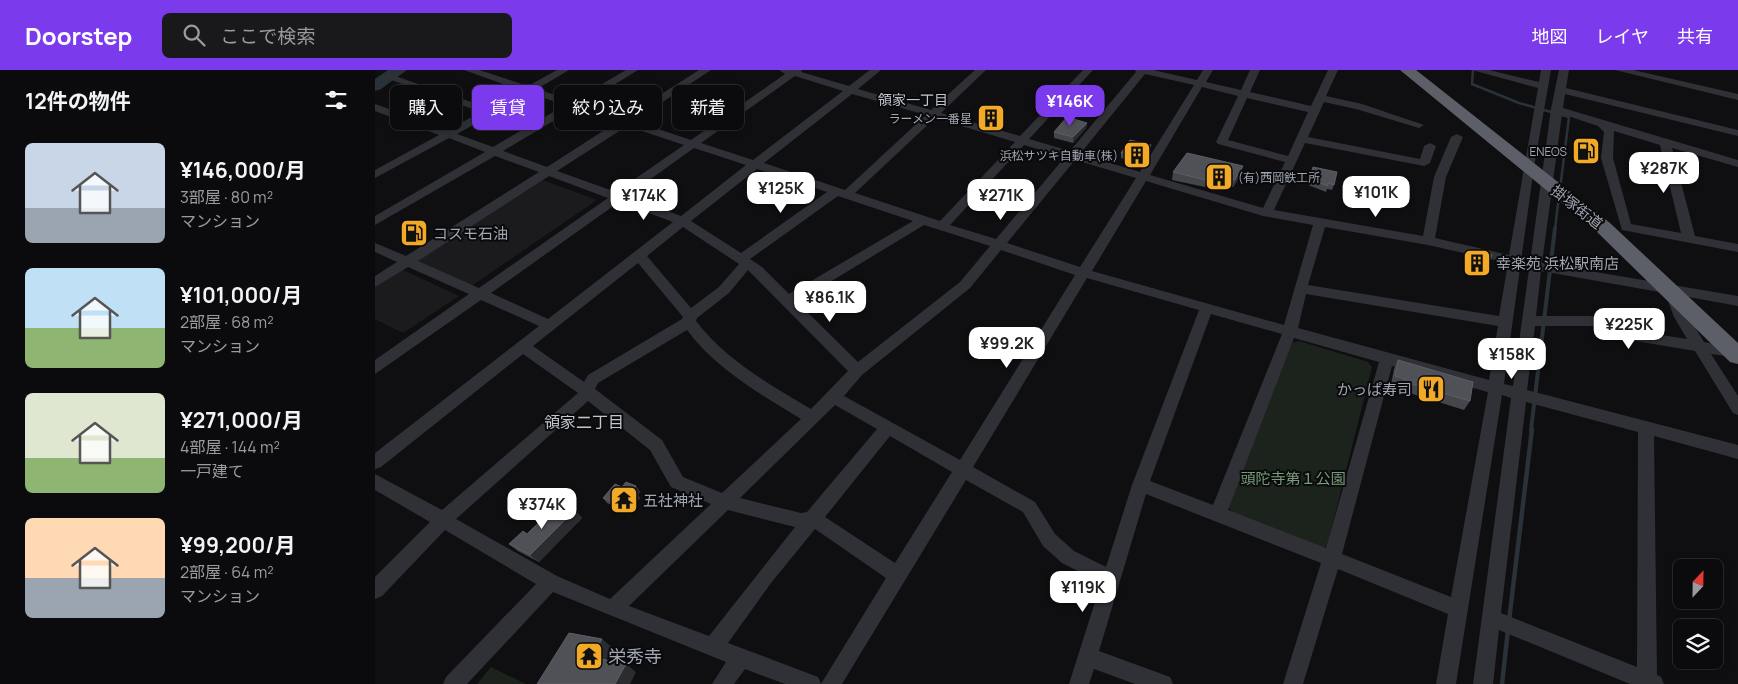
<!DOCTYPE html>
<html lang="ja">
<head>
<meta charset="utf-8">
<style>
  :root { --surface:#0b0b0d; --page:#19191b; --text:#f1f3f6; --muted:#9a9b9d; --line:#2b2b2e; --accent:#7c3aed }
  body { margin:0; font-family:Manrope,"Noto Sans JP",sans-serif; background:var(--page); color:var(--text); height:100vh; display:flex; flex-direction:column; font-size:19px; white-space:nowrap }
  * { box-sizing:border-box; margin:0 }
  p { font-size:16px; color:var(--muted) }
  .icon { flex:none; width:28px; height:28px; fill:none; stroke:currentColor; stroke-width:2; stroke-linecap:round; stroke-linejoin:round }
  .map { position:relative; flex:1; overflow:hidden }
  .side { display:flex; flex-direction:column; background:var(--surface); width:375px }
  .side>* { flex:none }
  .hud { position:absolute; left:15px; top:15px; width:475px; height:45px; display:flex; gap:10px }
  .needle { width:32px; rotate:22deg }
  .buttons { position:absolute; left:1298px; top:489px; display:grid; gap:10px }
  .buttons a { display:grid; place-items:center; width:50px; height:50px; border-radius:8px; background:var(--surface); box-shadow:0 2px 8px #0003,0 0 0 1px var(--line); font-size:25px }
  .price { position:absolute; translate:-50% -42px; padding:0 11px; border-radius:10px; background:#fff; color:#222; font-size:16px; line-height:32px; filter:drop-shadow(0 1px 2px #0008) }
  .price::after { content:''; position:absolute; left:50%; top:30px; width:15px; height:11px; margin-left:-8px; background:inherit; clip-path:polygon(0 0,100% 0,50% 100%) }
  .price.on { background:var(--accent); color:#fff }
  ul { padding:0; list-style:none }
  li { display:flex; align-items:center; gap:15px; height:125px; padding:0 25px }
  li span { display:grid; place-items:center; flex:none; width:140px; height:100px; border-radius:8px; color:#555 }
  li>.icon { margin-inline-start:auto }
  span .icon { width:60px; height:60px; fill:#fffc; stroke-width:1 }
  li b { font-size:21px }
  h2 { display:flex; justify-content:space-between; align-items:center; height:60px; padding:0 25px; font-size:21px }
  .chip { padding:0 18px; border-radius:8px; background:var(--surface); box-shadow:0 2px 8px #0003,0 0 0 1px var(--line); font-size:18px; line-height:45px }
  .chip.on { background:var(--accent); color:#fff }
  header { display:flex; align-items:center; gap:30px; box-sizing:border-box; height:70px; padding:0 25px; background:var(--accent); color:#fff }
  header strong { font-size:24px }
  nav { display:flex; gap:28px; margin-inline-start:auto; font-size:18px }
  .search { width:350px; height:45px; background:var(--page); display:flex; align-items:center; gap:12px; box-sizing:border-box; padding:0 18px; border-radius:8px; color:var(--muted); font-size:19px }
  main { display:flex; flex:1; min-height:0 }
  .map>svg:first-child { display:block }
</style>
</head>
<body>
<header>
<strong>Doorstep</strong>
<div class="search"><svg class="icon" aria-label="search" viewBox="0 0 24 24"><circle cx="10" cy="10" r="6"/><path d="M15 15l6 6"/></svg>ここで検索</div>
<nav><a>地図</a><a>レイヤ</a><a>共有</a></nav>
</header>
<main>
<section class="side">
<h2>12件の物件<svg class="icon" aria-label="filters" viewBox="0 0 24 24"><path d="M4 7h16M4 17h16"/><circle cx="9" cy="7" r="2"/><circle cx="15" cy="17" r="2"/></svg></h2>
<ul>
<li><span style="background:linear-gradient(#c9d6e8 65%,#9aa5b1 0)"><svg class="icon" aria-label="home" viewBox="0 0 24 24"><path d="M3 11l9-7 9 7M6 9v11h12V9"/></svg></span><div><b>¥146,000/月</b><p>3部屋 · 80 m²</p><p>マンション</p></div></li>
<li><span style="background:linear-gradient(#bfe0f5 60%,#8fb573 0)"><svg class="icon" aria-label="home" viewBox="0 0 24 24"><path d="M3 11l9-7 9 7M6 9v11h12V9"/></svg></span><div><b>¥101,000/月</b><p>2部屋 · 68 m²</p><p>マンション</p></div></li>
<li><span style="background:linear-gradient(#dfe7d0 65%,#8fb573 0)"><svg class="icon" aria-label="home" viewBox="0 0 24 24"><path d="M3 11l9-7 9 7M6 9v11h12V9"/></svg></span><div><b>¥271,000/月</b><p>4部屋 · 144 m²</p><p>一戸建て</p></div></li>
<li><span style="background:linear-gradient(#ffd9b3 60%,#9aa5b1 0)"><svg class="icon" aria-label="home" viewBox="0 0 24 24"><path d="M3 11l9-7 9 7M6 9v11h12V9"/></svg></span><div><b>¥99,200/月</b><p>2部屋 · 64 m²</p><p>マンション</p></div></li>
</ul>
</section>
<div class="map">
<svg width="1363" height="614" viewBox="0 0 1363 614">
  <rect width="100%" height="100%" fill="#0f0f11"/>
  <path fill="#1b1b1e" d="M165 109 222 130 95 217 37 192Z
    M26 199 84 226 28 263 0 249V216Z"/>
  <path fill="#1c231d" d="M924 271 993 292 997 297 952 476 946 478 856 442 853 436 917 273Z
    M116 597 151 614H102Z"/>
  <g fill="none" stroke-linecap="round" stroke-linejoin="round">
    <path stroke="#293239" stroke-width="2.5" d="M1098 0 1097 14 1144 33 1194 47 1185 119
      M1180 159 1184 126"/>
    <path stroke="#293239" stroke-width="4" d="M1156 360 1180 158"/>
    <path stroke="#293239" stroke-width="4.5" d="M1134 551 1157 359
      M1127 614 1133 560"/>
    <path fill="#293239" fill-rule="evenodd" d="M13 0H32L6 19 0 21V9Z"/>
    <path fill="#303136" fill-rule="evenodd" d="M89 0H104L153 16 182 0H194L162 19 198 31 251 0H263L208 34 249 48 324 0H336L259 51 316 70 410 4 404 0H427L426 2 474 16 495 0H506L483 19 556 40 600 0H611L566 43 645 66 708 0H718L654 69 695 81 761 2 760 0H778L822 10 828 0H838L831 12 866 20 875 0H885L875 22 936 36 953 0H963L951 26 987 34 1049 55 1044 58 981 39 949 32 933 67 1045 89 1049 76 1055 73 1061 76 1055 93 1049 96 930 73 899 140 1048 166 1059 107 1076 67 1082 64 1088 67 1071 107 1060 168 1134 185 1163 18 1097 0H1114L1164 12 1166 0H1176L1159 97 1129 314 1138 316 1176 39 1184 0H1194L1191 18 1363 60V66L1190 24 1188 38 1363 90V97L1297 78 1320 166 1363 174V182L1247 160 1226 88 1229 62 1223 56 1187 44 1167 193 1363 226V236L1303 225 1313 246 1329 272 1363 278V286L1358 287 1336 284 1363 326V345L1358 343 1320 281 1231 266 1226 265 1220 256H1160L1152 320 1363 375V389L1279 366 1282 605 1286 607 1289 614H1255L1124 560 1118 614H1098L1136 328 1127 325 1081 614H1061L1073 544 963 499 928 614H908L946 493 771 424 724 581 795 607 798 614H760L719 599 714 614H694L726 513 687 493 668 476 648 442 591 410 467 614H410L370 599 359 614H337L351 592 178 522 92 614H68L71 607 161 514 70 460 7 526 0 529V507L55 452 0 420V404L67 440 203 323 148 284 6 397 0 399V383L164 256 106 230 0 304V290L94 224 33 197 0 217V206L22 192 0 182V173L31 186 164 102 120 86 0 155V146L110 82 74 68 0 108V100L64 65 0 41V34L73 60 106 42 5 6 14 4 114 38 145 20ZM770 4 819 15 765 102 705 84ZM420 6 468 21 378 90 326 73ZM827 17 863 26 841 72 843 74 910 92 888 138 775 105ZM154 23 190 35 160 53 123 41ZM477 24 551 45 470 120 389 93ZM872 28 933 42 913 86 853 70ZM200 38 242 52 172 97 128 81ZM116 45 152 57 118 77 82 64ZM560 48 640 72 565 151 480 123ZM252 56 309 75 241 122 182 101ZM1239 61 1285 75 1306 163 1256 154 1238 88ZM649 75 690 87 621 169 575 155ZM319 78 371 95 306 146 252 126ZM700 90 761 108 705 197 632 173ZM382 99 452 122 366 183 316 151ZM174 106 233 128 104 218 43 191ZM771 111 888 146 938 155 909 255 717 201ZM463 126 538 151 414 224 387 197 375 189ZM244 132 298 152 173 249 116 223ZM549 155 615 176 585 212 483 292 422 232ZM308 157 364 194 344 217 316 238 272 186ZM950 157 1053 175 1133 193 1124 246 933 215ZM626 180 700 205 585 390 469 326 487 305 595 218ZM263 193 308 247 307 249 213 305 209 312 158 276ZM373 200 473 301 436 339C394 314 352 291 321 251L322 248 354 223ZM1166 201 1290 223 1299 247 1312 269 1235 257 1229 247 1224 246H1161ZM712 208 824 240 757 415 731 497 699 481 680 464 660 432 598 397ZM931 224 1123 256 1114 310 923 258ZM836 244 907 264 838 435 775 411ZM312 260C342 300 384 323 426 349L347 423 308 407 287 370 220 319 223 313ZM919 268 1004 292 951 478 853 440ZM1017 296 1113 322 1076 527 967 484ZM213 331 275 380 296 417 336 434 235 529 182 506 81 449ZM1151 332 1263 362 1262 597 1126 543ZM460 335 502 359 432 442 426 443 365 428ZM515 366 577 402 520 493 450 447ZM353 440 420 457 334 566 254 536ZM440 459 511 508 446 614 443 607 353 573 396 513Z
      M1240 0H1258L1363 24V30Z"/>
    <path fill="#5c5f67" fill-rule="evenodd" d="M1025 0H1041L1235 153 1363 273V294L1355 292 1221 161Z"/>
  </g>
  <path fill="#45464c" d="M712 53 711 58 698 73 679 68V62Z
    M776 75V81L768 94 746 88V83Z
    M938 97 959 115 957 120 952 119 951 122 933 115Z
    M798 102 867 104 858 117 834 111 830 117 797 110Z
    M1096 180 1113 194 1110 199 1090 195 1093 186Z
    M1023 290 1095 331 1089 340 1025 320V317L1016 314 1019 299Z
    M261 416 265 422 263 425 265 428 252 442 232 433 228 428 247 417Z
    M200 440 207 448 164 492 143 481 134 474Z"/>
  <path fill="#2b2c30" d="M712 53 711 58 698 73V67Z
    M776 75V81L768 94V88Z
    M868 96 867 104 858 117 860 110Z
    M836 103 834 111 830 117 831 110Z
    M261 416 265 422 263 425 265 428 252 442 248 437 257 421Z
    M200 440 207 448 164 492 155 485Z
    M227 569 238 578 228 595 217 587Z
    M251 594 261 602 255 614H240Z"/>
  <path fill="#4f5157" stroke="#5b5e65" d="M692 47 712 53 698 67 679 62Z
    M755 70 776 75 768 88 746 83Z
    M812 83 868 96 860 110 836 103 831 110 798 102Z
    M938 97 962 102 959 115 953 113V116L934 109Z
    M1096 180 1117 185 1113 194 1093 189Z
    M1023 290 1098 312 1095 331 1030 312V309L1020 306Z
    M251 412 261 416 257 421 261 423 248 437 228 428 240 414 247 417Z
    M184 433 200 440 155 485 134 474 148 461 152 464Z
    M194 563 227 569 217 587 251 594 240 614H162Z"/>
  <defs>
    <g id="building-square" transform="scale(1.4375)"><rect x="-9" y="-9" width="18" height="18" rx="4" fill="#f2a926" stroke="#0a0a0c"/><path d="M-4-6H4V6H1V3H-1V6H-4ZM-2.5-4.3h1.7v1.8h-1.7ZM.8-4.3h1.7v1.8H.8ZM-2.5-1h1.7V.8h-1.7ZM.8-1h1.7V.8H.8Z" fill="#111"/></g>
    <g id="fuel-square" transform="scale(1.4375)"><rect x="-9" y="-9" width="18" height="18" rx="4" fill="#f2a926" stroke="#0a0a0c"/><path d="M-5.5-6h7V0h2V4h1.3V-2.5L3-4.5l.8-.8L6-3V5H2.5V1h-1V6h-7ZM-4.2-4.7v3.2H.2V-4.7Z" fill="#111"/></g>
    <g id="restaurant-square" transform="scale(1.4375)"><rect x="-9" y="-9" width="18" height="18" rx="4" fill="#f2a926" stroke="#0a0a0c"/><path d="M-5-6h1v4h1v-4h1v4h1v-4h1v5L-1.5 .5V6h-2V.5L-5-1ZM5-6V6H3V1.5H1.5Q1.5-4 5-6Z" fill="#111"/></g>
    <g id="temple-square" transform="scale(1.4375)"><rect x="-9" y="-9" width="18" height="18" rx="4" fill="#f2a926" stroke="#0a0a0c"/><path d="M0-6L5-2H3V0L6.5 2.5H4V6H1.5V3h-3V6H-4V2.5H-6.5L-3 0V-2H-5Z" fill="#111"/></g>
  </defs>
  <g fill-rule="evenodd">
    <use href="#building-square" x="616" y="48"/>
    <use href="#fuel-square" x="1211" y="81"/>
    <use href="#building-square" x="762" y="85"/>
    <use href="#building-square" x="844" y="107"/>
    <use href="#fuel-square" x="39" y="163"/>
    <use href="#building-square" x="1102" y="193"/>
    <use href="#restaurant-square" x="1056" y="319"/>
    <use href="#temple-square" x="249" y="430"/>
    <use href="#temple-square" x="214" y="586"/>
  </g>
  <g text-anchor="middle" dominant-baseline="central" stroke-width="4" stroke-linejoin="round" paint-order="stroke">
    <g font-size="12" fill="#a0a6b2" stroke="#0a0a0c" text-anchor="end">
      <text x="597" y="48">ラーメン一番星</text>
      <text x="1192" y="81">ENEOS</text>
      <text x="743" y="85">浜松サツキ自動車(株)</text>
      <text x="863" y="107" text-anchor="start">(有)西岡鉄工所</text>
    </g>
    <g font-size="14" fill="#c1c5ce" stroke="#0a0a0c">
      <text x="538" y="29">領家一丁目</text>
    </g>
    <g font-size="15" fill="#a0a6b2" stroke="#0a0a0c">
      <text transform="translate(1202 137) rotate(38)">掛塚街道</text>
    </g>
    <g font-size="15" fill="#a0a6b2" stroke="#0a0a0c" text-anchor="start">
      <text x="58" y="163">コスモ石油</text>
      <text x="1121" y="193">幸楽苑 浜松駅南店</text>
      <text x="1037" y="319" text-anchor="end">かっぱ寿司</text>
      <text x="268" y="430">五社神社</text>
    </g>
    <g font-size="15" fill="#779d78" stroke="#0a0a0c">
      <text x="918" y="408">頭陀寺第１公園</text>
    </g>
    <g font-size="16" fill="#c1c5ce" stroke="#0a0a0c">
      <text x="209" y="352">領家二丁目</text>
    </g>
    <g font-size="18" fill="#a0a6b2" stroke="#0a0a0c" text-anchor="start">
      <text x="233" y="586">栄秀寺</text>
    </g>
  </g>
</svg>
<div class="buttons">
<a><svg class="needle" viewBox="-14 -14 28 28"><path d="M0-13l5 13h-10z" fill="#e53935"/><path d="M0 13l5-13h-10z" fill="#9a9b9d"/></svg></a>
<a><svg class="icon" aria-label="layers" viewBox="0 0 24 24"><path d="M12 4l9 5-9 5-9-5zM3 14l9 5 9-5"/></svg></a>
</div>
<b class="price on" style="left:695px;top:57px">¥146K</b>
<b class="price" style="left:1289px;top:124px">¥287K</b>
<b class="price" style="left:406px;top:144px">¥125K</b>
<b class="price" style="left:1001px;top:148px">¥101K</b>
<b class="price" style="left:269px;top:151px">¥174K</b>
<b class="price" style="left:626px;top:151px">¥271K</b>
<b class="price" style="left:455px;top:253px">¥86.1K</b>
<b class="price" style="left:1254px;top:280px">¥225K</b>
<b class="price" style="left:632px;top:299px">¥99.2K</b>
<b class="price" style="left:1137px;top:310px">¥158K</b>
<b class="price" style="left:167px;top:460px">¥374K</b>
<b class="price" style="left:708px;top:543px">¥119K</b>
<div class="hud">
<a class="chip">購入</a>
<a class="chip on">賃貸</a>
<a class="chip">絞り込み</a>
<a class="chip">新着</a>
</div>
</div>
</main>
</body>
</html>
